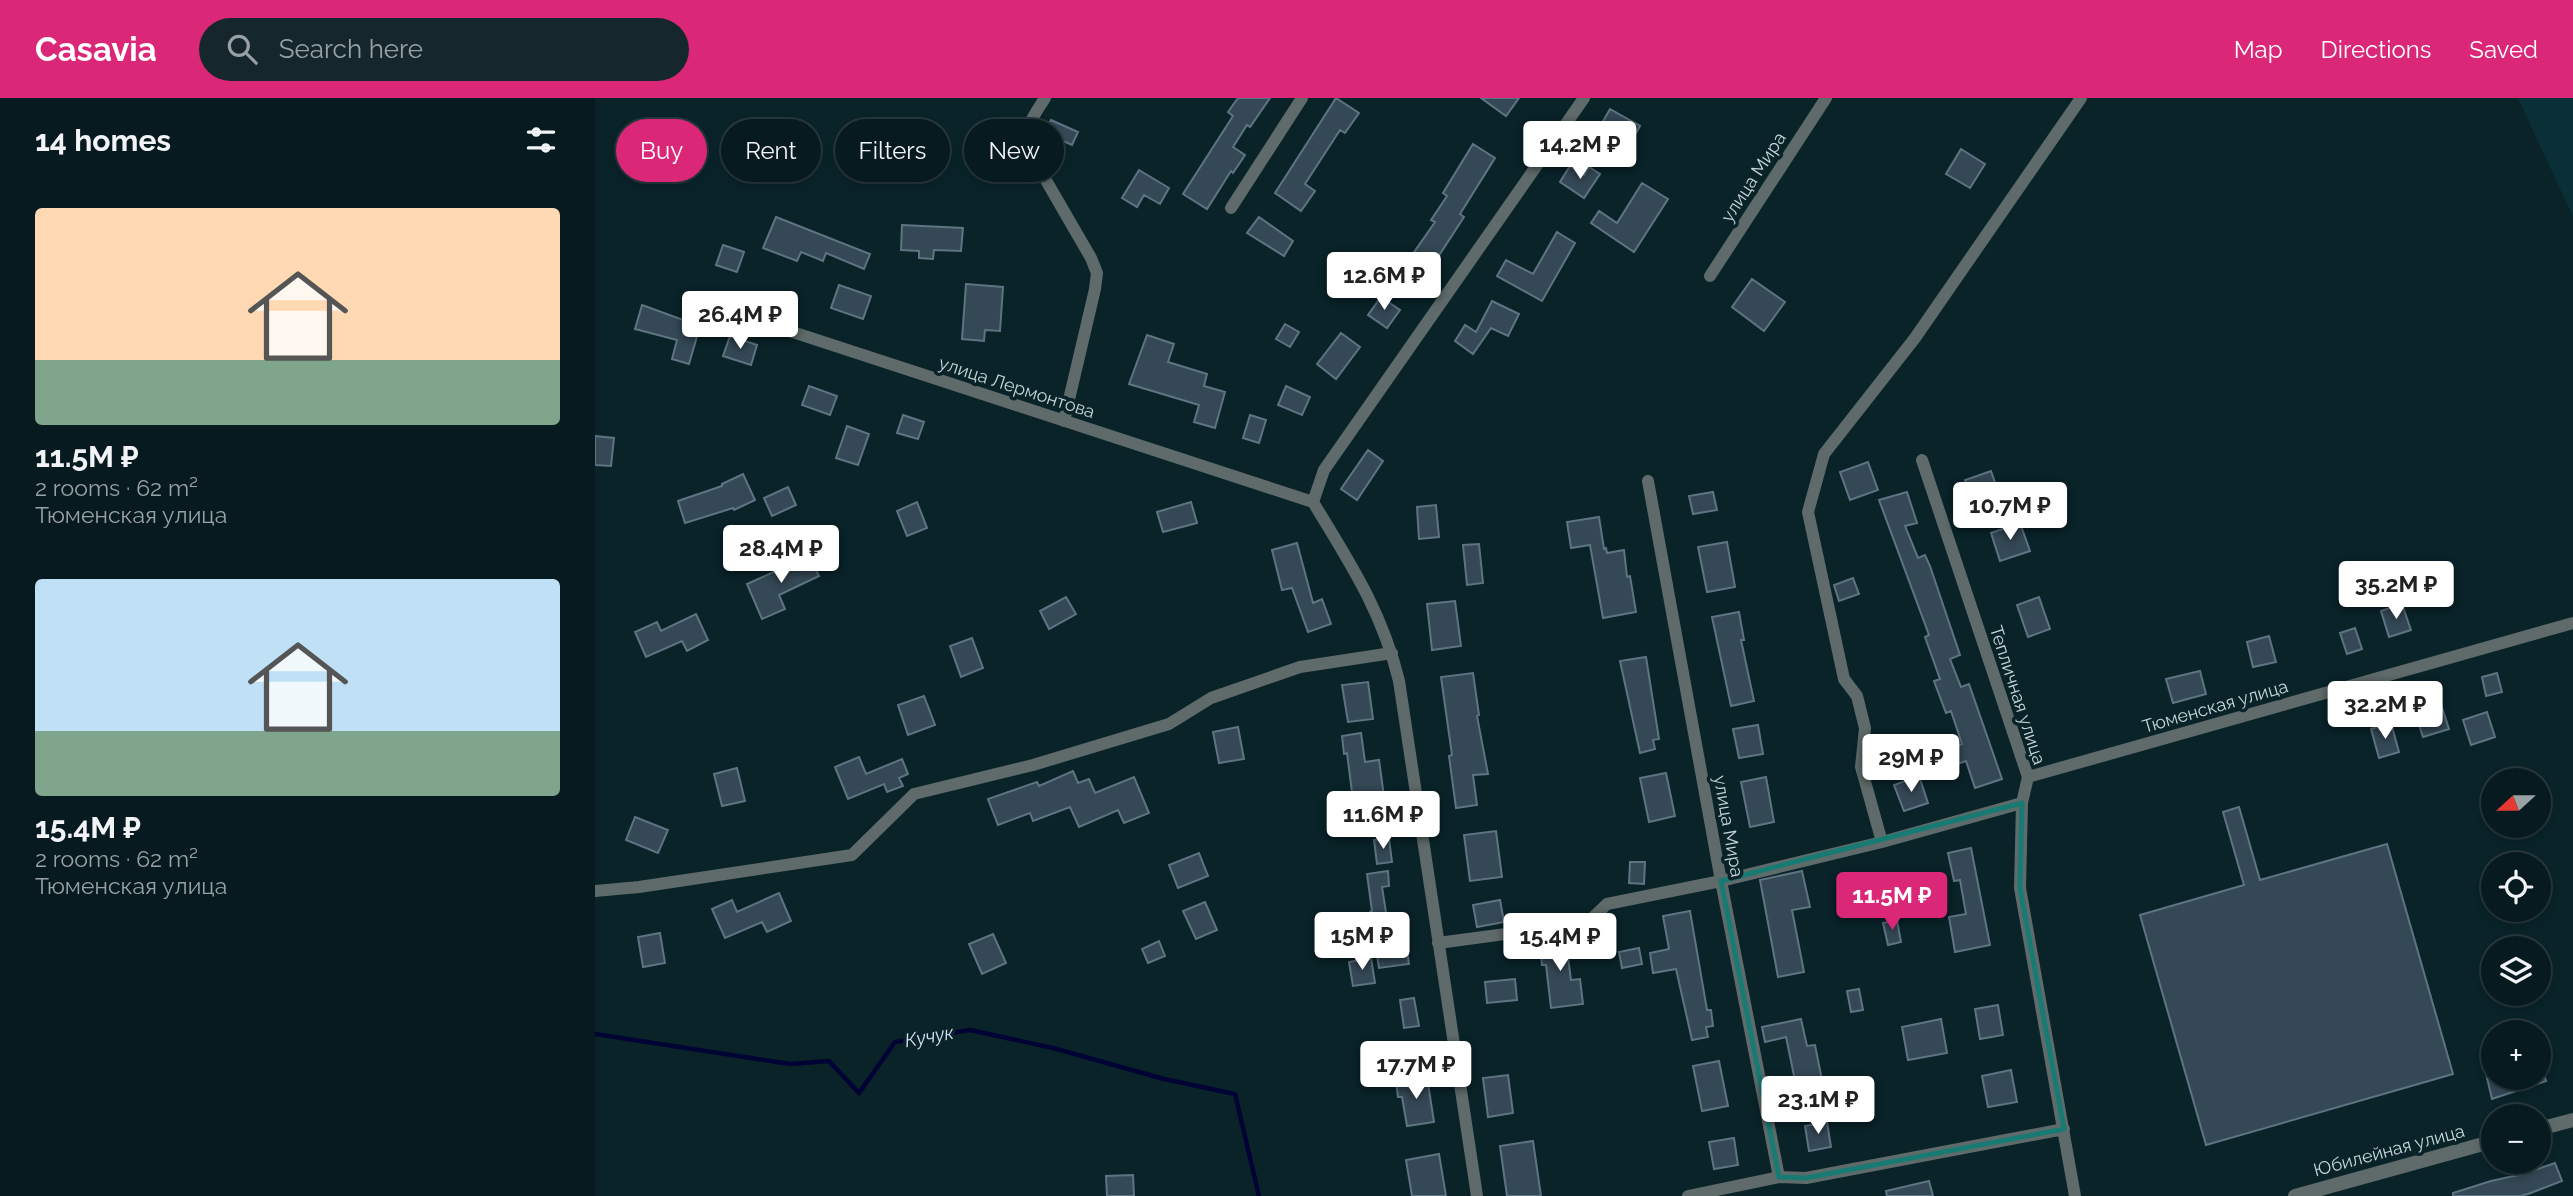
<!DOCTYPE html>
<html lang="en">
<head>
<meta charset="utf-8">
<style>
  :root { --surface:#071a1f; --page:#15272c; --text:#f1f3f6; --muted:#98a1a4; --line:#28383d; --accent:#db2777 }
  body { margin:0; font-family:Raleway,sans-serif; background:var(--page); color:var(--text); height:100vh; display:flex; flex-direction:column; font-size:26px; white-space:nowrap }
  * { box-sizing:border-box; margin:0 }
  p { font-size:23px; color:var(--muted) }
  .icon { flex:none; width:38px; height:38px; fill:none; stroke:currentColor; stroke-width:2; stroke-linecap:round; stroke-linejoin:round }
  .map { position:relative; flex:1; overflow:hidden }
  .sheet { display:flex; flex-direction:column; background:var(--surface); width:595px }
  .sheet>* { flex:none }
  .top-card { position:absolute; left:21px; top:21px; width:665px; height:63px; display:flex; gap:14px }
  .needle { width:46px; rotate:249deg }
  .tools { position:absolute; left:1886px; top:670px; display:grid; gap:14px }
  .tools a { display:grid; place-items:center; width:70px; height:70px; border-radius:50%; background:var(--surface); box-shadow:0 4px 10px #0003,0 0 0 2px var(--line); font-size:35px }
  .price { position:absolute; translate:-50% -60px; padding:0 16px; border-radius:7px; background:#fff; color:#222; font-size:23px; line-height:46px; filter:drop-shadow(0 2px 4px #0008) }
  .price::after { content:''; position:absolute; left:50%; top:42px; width:21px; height:16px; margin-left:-10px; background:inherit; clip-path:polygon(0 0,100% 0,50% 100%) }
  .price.on { background:var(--accent); color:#fff }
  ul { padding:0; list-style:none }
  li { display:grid; align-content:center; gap:14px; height:371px; padding:0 35px }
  li span { display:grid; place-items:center; height:217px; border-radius:7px; color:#555 }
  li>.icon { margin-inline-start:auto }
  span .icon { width:126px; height:126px; fill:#fffc; stroke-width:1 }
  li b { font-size:30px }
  h2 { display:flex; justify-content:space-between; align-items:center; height:84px; padding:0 35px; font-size:30px }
  .chip { padding:0 24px; border-radius:32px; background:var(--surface); box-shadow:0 4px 10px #0003,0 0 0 2px var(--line); font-size:24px; line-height:63px }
  .chip.on { background:var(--accent); color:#fff }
  header { display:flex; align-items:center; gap:42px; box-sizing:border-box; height:98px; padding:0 35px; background:var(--accent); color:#fff }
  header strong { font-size:33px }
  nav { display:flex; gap:38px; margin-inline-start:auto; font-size:24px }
  .search { width:490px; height:63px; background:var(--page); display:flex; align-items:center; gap:18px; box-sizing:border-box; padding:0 24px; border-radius:38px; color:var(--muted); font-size:26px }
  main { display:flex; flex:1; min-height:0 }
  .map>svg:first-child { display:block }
</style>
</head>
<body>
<header>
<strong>Casavia</strong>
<div class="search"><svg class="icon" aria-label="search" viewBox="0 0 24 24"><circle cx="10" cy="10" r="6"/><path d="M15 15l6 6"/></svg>Search here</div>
<nav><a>Map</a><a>Directions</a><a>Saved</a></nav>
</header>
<main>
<section class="sheet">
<h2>14 homes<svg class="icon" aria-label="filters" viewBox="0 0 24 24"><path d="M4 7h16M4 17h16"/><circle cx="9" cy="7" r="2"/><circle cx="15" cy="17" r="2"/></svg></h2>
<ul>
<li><span style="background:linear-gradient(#ffd9b3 70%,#7fa58c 0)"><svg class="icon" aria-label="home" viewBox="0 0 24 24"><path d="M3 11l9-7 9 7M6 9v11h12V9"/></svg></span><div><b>11.5M ₽</b><p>2 rooms · 62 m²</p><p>Тюменская улица</p></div></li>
<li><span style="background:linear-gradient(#bfe0f5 70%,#7fa58c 0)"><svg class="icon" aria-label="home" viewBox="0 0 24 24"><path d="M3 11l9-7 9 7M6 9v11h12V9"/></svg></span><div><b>15.4M ₽</b><p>2 rooms · 62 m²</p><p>Тюменская улица</p></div></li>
</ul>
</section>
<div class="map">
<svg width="1978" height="1098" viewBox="0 0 1978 1098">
  <rect width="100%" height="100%" fill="#092329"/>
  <path fill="#0a2f37" d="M1923 0H1978V119Z"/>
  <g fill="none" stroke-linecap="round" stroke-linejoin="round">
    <path stroke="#000333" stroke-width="4.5" d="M0 936 195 966 234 963 264 995 300 944 375 932 458 950 569 981 640 996 664 1098"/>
  </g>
  <path fill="#344855" stroke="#5e7482" stroke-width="2" d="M643 0H675L655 29 652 27 638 49 650 57 638 75 636 73 612 111 588 96 638 18 633 14Z
    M741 0 764 15 750 35 745 32 710 86 720 93 706 113 680 95Z
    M886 0H924L911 18Z
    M1015 11 1045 28 1032 52 1002 34Z
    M456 22 483 34 477 47 450 35Z
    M878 46 900 60 865 116 869 119 834 173 815 160 840 124 836 122 852 98 848 95Z
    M1366 51 1390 66 1375 90 1351 76Z
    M975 68 989 77 994 69 1005 76 989 100 965 84Z
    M544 72 574 90 565 106 549 97 542 109 527 100Z
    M1047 85 1073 101 1039 154 996 125 1004 113 1022 125Z
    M181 119 275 156 269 171 231 155 228 163 206 154 202 163 168 150Z
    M664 119 698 143 689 158 652 135Z
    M307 127 368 130 366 153 339 152 338 161 324 160V153L306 152Z
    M962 134 980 145 947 203 902 178 911 162 938 176Z
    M128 147 149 154 142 174 121 167Z
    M1157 181 1190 204 1169 233 1137 209Z
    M371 186 408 189 405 233 390 232 389 243 367 241Z
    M244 187 276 198 268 221 236 210Z
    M786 199 805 212 792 230 773 217Z
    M897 203 924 216 913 238 896 230 878 256 860 243 870 227 881 234Z
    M47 207 105 228 94 266 77 261 82 242 40 231Z
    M690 226 704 234 695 249 681 241Z
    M746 235 765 249 741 281 722 266Z
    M552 237 579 246 573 264 612 276 609 288 630 294 620 330 599 324 604 307 534 286Z
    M135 238 162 247 156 267 128 258Z
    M214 288 242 298 235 317 207 307Z
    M691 288 715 299 707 317 683 307Z
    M308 317 329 324 323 341 302 335Z
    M655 317 671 322 664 345 648 340Z
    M252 328 274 336 263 367 241 360Z
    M0 338 19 340 16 368 0 367Z
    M773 352 788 363 762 402 746 391Z
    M1273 364 1283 392 1255 402 1245 374Z
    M1396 373 1404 396 1378 405 1370 382Z
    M148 376 160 402 139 412 138 410 90 425 83 403 127 388V386Z
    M193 389 201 407 177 418 169 400Z
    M1118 394 1122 412 1098 416 1094 398Z
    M1312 394 1322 425 1310 428 1323 460 1330 457 1335 468 1365 557 1355 561 1366 589 1374 586 1407 681 1380 690 1371 663 1346 672 1340 655 1367 646 1356 613 1351 615 1339 583 1345 581 1330 539 1334 537 1284 402Z
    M322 404 332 430 312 438 302 413Z
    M596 404 602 425 568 434 562 414Z
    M841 407 844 439 824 441 822 409Z
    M1004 419 1009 451 1011 450 1012 455 1029 452 1032 479 1035 478 1041 514 1008 520 995 447 976 450 972 424Z
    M1425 425 1435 453 1405 463 1396 435Z
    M1132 444 1140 489 1112 494 1103 449Z
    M702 445 718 505 727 501 736 526 713 534 697 490 687 492 677 452Z
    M884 446 888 485 872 487 868 447Z
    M203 455 208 464 215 460 224 478 184 497 190 511 167 521 152 486 192 468 189 462Z
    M1258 480 1264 496 1244 503 1239 487Z
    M471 499 481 516 454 531 445 513Z
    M1444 499 1455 531 1433 539 1422 507Z
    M860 503 866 548 837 552 832 506Z
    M1807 506 1816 532 1794 539 1786 513Z
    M1144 514 1149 542H1146L1159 603 1136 608 1117 519Z
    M101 516 113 542 92 553 87 543 51 559 40 534 62 524 66 533Z
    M1760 530 1767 551 1752 556 1745 535Z
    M1674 538 1681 564 1658 569 1652 544Z
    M377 540 388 570 366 579 355 548Z
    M1051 559 1064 641 1058 642 1060 651 1045 655 1025 563Z
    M1605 573 1611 596 1578 605 1571 581Z
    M878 575 884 617 882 618 893 676 878 677 882 707 861 710 854 658 857 657 846 579Z
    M1902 575 1907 594 1891 598 1887 579Z
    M773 584 778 621 753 624 747 587Z
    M329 598 340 627 313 637 303 607Z
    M1844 600 1854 631 1828 639 1818 609Z
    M1892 614 1900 639 1876 647 1868 622Z
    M1796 625 1804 654 1784 660 1776 631Z
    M1163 627 1168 656 1144 660 1138 631Z
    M643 629 649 661 624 665 618 634Z
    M766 635 770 664 784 662 790 706 759 710 752 655 749 656 747 638Z
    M264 659 271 676 307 661 313 676 304 680 308 688 292 694 289 686 253 701 240 669Z
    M142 670 150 703 127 708 119 676Z
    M478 673 483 685 494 681 500 695 539 679 554 715 529 725 523 712 484 729 475 709 438 723 435 715 403 727 393 701 442 684 444 688Z
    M1071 675 1080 718 1054 724 1045 680Z
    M1324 678 1333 705 1309 713 1299 687Z
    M1171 679 1179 724 1155 729 1146 684Z
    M1644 709 1665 782 1792 746 1858 976 1611 1047 1545 817 1649 787 1628 714Z
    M40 719 73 732 63 755 31 742Z
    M901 733 907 779 875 783 869 737Z
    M794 740 797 764 782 766 779 742Z
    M1376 750 1395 847 1360 854 1354 819 1371 816 1365 782 1359 783 1353 755Z
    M604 755 613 778 583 790 574 767Z
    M1035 764H1050L1049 786 1034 785Z
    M793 773 794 788 787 789 792 821 807 819 814 866 784 870 775 814 777 813 772 776Z
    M1207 773 1215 809 1197 812 1209 874 1183 879 1165 782Z
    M184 795 196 823 172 834 167 824 130 840 117 811 137 802 142 814Z
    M905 802 909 824 882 829 878 807Z
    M610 804 622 832 601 841 588 813Z
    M1095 813 1112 912H1116L1118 928 1111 929 1113 939 1097 942 1081 871 1058 875 1055 855 1074 851 1068 818Z
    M1302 822 1306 844 1293 847 1288 825Z
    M65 835 70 865 48 869 43 839Z
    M398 836 411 865 387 876 374 846Z
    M970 837 976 882 985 881 988 906 956 910 951 867H947L944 840Z
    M564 843 570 858 553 865 547 851Z
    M1044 850 1047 866 1027 870 1024 854Z
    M776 860 780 885 758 888 754 864Z
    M920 881 922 902 892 905 890 884Z
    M1264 891 1268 912 1256 914 1252 893Z
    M819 900 824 928 809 930 805 902Z
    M1403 907 1408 937 1385 941 1380 911Z
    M1206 921 1212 948 1220 947 1229 992 1203 997 1191 939 1170 944 1167 929Z
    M1346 921 1352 955 1313 962 1307 929Z
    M1124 963 1133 1008 1107 1013 1098 968Z
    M1416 972 1422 1004 1393 1009 1387 978Z
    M913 977 918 1015 893 1019 888 980Z
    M832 979 839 1024 812 1028 807 999H803L801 984Z
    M1892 980H1950L1951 983 1897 1001Z
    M1232 1024 1236 1049 1214 1053 1210 1028Z
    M1139 1040 1143 1067 1119 1071 1114 1044Z
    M938 1043 946 1098H912L905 1048Z
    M844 1056 851 1098H817L811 1062Z
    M1960 1065 1967 1083 1933 1096 1925 1098H1858V1095L1896 1083 1928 1076Z
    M538 1077 539 1098H512L511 1078Z
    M1334 1083 1338 1098H1292L1291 1093Z"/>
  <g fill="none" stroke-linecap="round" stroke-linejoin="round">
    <path stroke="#5e6b6a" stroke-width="12" d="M450 0C438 19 428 30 434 53L496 160 502 175 500 191 469 323
      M636 110 707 0
      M1115 178 1231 0
      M115 207 718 404C755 465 787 513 804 583L882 1098
      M1327 362 1433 679 1427 705 1425 790 1480 1098
      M1053 383 1126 783 1184 1079
      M718 404 729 372 989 0
      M1433 679 1978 525
      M1287 744 1266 669 1270 630 1262 598 1249 581 1213 414 1229 356 1320 240 1486 0
      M0 793 44 789 257 757 319 696 438 667 574 626 616 600 705 569 797 555
      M843 845 992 825 1012 806 1126 783 1287 744 1427 705
      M1093 1098 1184 1079 1211 1080 1469 1031"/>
    <path stroke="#5e6b6a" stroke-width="14" d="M1944 1031 1978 1022
      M1700 1098 1899 1043"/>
  </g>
  <path fill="none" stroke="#187b73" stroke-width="5" stroke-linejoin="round" d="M1427 705 1425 790 1469 1031 1211 1080 1184 1079 1126 783Z"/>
  <g text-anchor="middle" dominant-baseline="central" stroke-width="7" stroke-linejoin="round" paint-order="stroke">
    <g font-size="18" fill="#c5d4d8" stroke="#092329">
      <text transform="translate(1158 79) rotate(-57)">улица Мира</text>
      <text transform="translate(422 289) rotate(18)">улица Лермонтова</text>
      <text transform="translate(1423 597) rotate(72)">Тепличная улица</text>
      <text transform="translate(1620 608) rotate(-16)">Тюменская улица</text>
      <text transform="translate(1134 728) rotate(80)">улица Мира</text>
      <text transform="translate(1794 1052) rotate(-15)">Юбилейная улица</text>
    </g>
    <g font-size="19" font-style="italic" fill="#d7e4f8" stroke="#092329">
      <text transform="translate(334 938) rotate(-10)">Кучук</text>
    </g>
  </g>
</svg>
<div class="tools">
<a><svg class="needle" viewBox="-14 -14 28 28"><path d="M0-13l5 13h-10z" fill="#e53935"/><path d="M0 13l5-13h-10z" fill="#98a1a4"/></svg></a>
<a><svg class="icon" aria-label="locate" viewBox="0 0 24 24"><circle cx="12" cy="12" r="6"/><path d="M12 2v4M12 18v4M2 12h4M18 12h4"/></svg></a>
<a><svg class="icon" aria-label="layers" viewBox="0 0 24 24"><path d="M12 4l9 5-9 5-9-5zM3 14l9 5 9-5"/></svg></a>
<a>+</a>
<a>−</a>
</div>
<b class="price" style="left:985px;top:83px">14.2M ₽</b>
<b class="price" style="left:789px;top:214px">12.6M ₽</b>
<b class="price" style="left:145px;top:253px">26.4M ₽</b>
<b class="price" style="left:1415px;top:444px">10.7M ₽</b>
<b class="price" style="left:186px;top:487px">28.4M ₽</b>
<b class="price" style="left:1801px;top:523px">35.2M ₽</b>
<b class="price" style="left:1790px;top:643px">32.2M ₽</b>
<b class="price" style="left:1316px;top:696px">29M ₽</b>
<b class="price" style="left:788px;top:753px">11.6M ₽</b>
<b class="price on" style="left:1297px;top:834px">11.5M ₽</b>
<b class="price" style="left:767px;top:874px">15M ₽</b>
<b class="price" style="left:965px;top:875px">15.4M ₽</b>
<b class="price" style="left:821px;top:1003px">17.7M ₽</b>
<b class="price" style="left:1223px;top:1038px">23.1M ₽</b>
<div class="top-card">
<a class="chip on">Buy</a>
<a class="chip">Rent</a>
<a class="chip">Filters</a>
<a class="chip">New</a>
</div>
</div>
</main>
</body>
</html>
